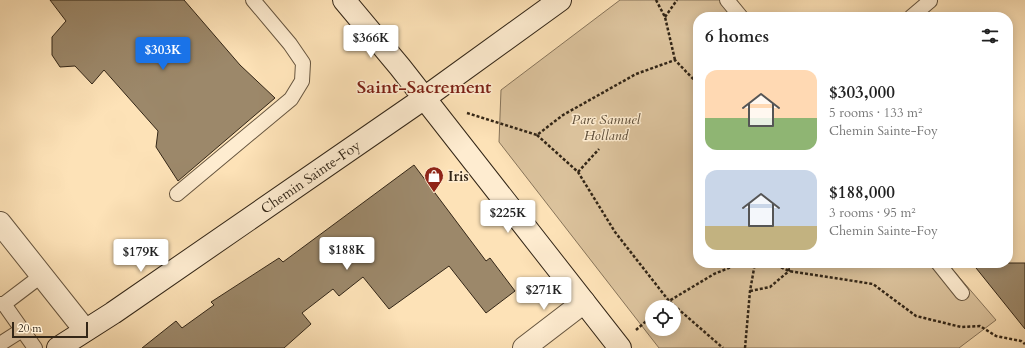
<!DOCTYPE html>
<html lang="en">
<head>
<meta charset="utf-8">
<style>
  :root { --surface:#fff; --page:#f6f6f6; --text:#222; --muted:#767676; --accent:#1a73e8 }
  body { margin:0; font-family:Cardo,serif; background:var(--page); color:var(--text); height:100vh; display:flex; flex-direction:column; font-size:15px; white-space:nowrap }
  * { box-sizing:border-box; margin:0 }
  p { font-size:13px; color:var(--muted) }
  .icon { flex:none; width:22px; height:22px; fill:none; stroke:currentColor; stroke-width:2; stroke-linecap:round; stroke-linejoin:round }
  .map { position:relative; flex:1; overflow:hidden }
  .details { position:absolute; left:693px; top:12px; width:320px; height:256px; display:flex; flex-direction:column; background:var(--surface); border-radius:16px; box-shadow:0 2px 10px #0003 }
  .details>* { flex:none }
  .fabs { position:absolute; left:645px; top:300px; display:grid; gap:8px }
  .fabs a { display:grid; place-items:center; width:36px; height:36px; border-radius:50%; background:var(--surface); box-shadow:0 2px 10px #0003; font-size:20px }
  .scale { position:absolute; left:12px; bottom:10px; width:76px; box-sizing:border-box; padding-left:4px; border:2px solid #332617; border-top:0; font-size:11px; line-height:14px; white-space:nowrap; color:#332617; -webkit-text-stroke:3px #feecd0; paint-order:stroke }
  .price { position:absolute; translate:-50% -34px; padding:0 9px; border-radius:4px; background:#fff; color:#222; font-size:13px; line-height:26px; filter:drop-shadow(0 1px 2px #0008) }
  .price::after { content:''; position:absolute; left:50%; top:24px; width:12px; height:9px; margin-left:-6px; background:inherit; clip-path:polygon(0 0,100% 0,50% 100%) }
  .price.on { background:var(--accent); color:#fff }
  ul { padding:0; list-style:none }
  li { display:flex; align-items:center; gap:12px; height:100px; padding:0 12px }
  li span { display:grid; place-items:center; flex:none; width:112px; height:80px; border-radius:12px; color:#555 }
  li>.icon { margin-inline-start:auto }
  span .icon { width:48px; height:48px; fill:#fffc; stroke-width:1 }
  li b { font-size:17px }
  h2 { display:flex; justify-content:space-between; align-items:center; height:48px; padding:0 12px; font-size:17px }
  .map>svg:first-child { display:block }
</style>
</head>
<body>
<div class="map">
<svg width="1025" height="348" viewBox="0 0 1025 348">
  <rect width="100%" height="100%" fill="#fde2b7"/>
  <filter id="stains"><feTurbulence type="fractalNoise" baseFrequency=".005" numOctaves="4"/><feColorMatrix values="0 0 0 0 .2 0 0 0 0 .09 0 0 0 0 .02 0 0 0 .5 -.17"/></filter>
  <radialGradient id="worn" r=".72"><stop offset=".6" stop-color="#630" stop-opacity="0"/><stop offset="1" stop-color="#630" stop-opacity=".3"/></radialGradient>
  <path fill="#dbc29c" stroke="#87745a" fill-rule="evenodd" d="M620 0H721L736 17H698V263H947L996 320 959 348H659L499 142 501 90ZM652 307H674V329H652Z"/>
  <path fill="#9c886a" stroke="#332617" d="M50 0H184L240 65 275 98 178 181 156 147 158 131 104 70 92 84 75 66 60 67 52 55V37L66 21Z
    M414 165 486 261 490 258 515 291 486 313 449 266 389 309 363 277 339 296 333 289 302 313 311 324 284 348H142L176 321 182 328 214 305 211 302 279 258 283 262Z
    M972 263H1025V329Z"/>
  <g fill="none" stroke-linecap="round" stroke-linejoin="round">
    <g stroke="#66553f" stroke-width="16">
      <path id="lane" d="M727 0 741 17
        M911 17 930 1
        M177 194 291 99 302 81 303 63 290 44 253 0
        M938 263 962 293
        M0 304H4L41 276
        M4 304 35 348
        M0 344 22 330"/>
    </g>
    <g stroke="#66553f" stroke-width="24">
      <path id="street" d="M0 223 85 330
        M524 348 584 302"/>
    </g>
    <g stroke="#332617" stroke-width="24">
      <g id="secondary">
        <path d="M344 0 400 67 620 348"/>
        <path id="s1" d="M58 348 113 313 423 99 560 0"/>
      </g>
    </g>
    <path stroke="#332617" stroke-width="2.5" stroke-dasharray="3 2" stroke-linecap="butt" d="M656 0 665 17 675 60
      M665 17 677 0
      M467 113 537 135 563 115 636 74 675 60 698 84
      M537 135 578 172 615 232 669 301 714 274 741 263
      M578 172 599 149
      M772 263 789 271 873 284 916 316 961 327 980 326 996 336 1021 341 1025 344
      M750 291 770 287 789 271 788 263
      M662 307 669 301 723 348
      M636 330 652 316
      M745 348 750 291 755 263"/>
    <use href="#lane" stroke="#feecd0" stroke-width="14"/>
    <use href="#street" stroke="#feecd0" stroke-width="22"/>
    <use href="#secondary" stroke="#feecd0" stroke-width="22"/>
  </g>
  <defs>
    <g id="shop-pin" transform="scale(1)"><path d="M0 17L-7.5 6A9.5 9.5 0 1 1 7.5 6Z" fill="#8f2418" stroke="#feecd0"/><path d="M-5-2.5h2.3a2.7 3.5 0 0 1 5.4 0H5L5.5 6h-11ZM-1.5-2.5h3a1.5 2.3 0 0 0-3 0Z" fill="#fff"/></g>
  </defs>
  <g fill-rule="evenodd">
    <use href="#shop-pin" x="434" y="176"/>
  </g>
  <g text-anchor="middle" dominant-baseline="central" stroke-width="3" stroke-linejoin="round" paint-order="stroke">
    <g font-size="14" font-style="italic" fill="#5d4d38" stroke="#feecd0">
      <text x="606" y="119">Parc Samuel<tspan x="606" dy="16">Holland</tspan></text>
    </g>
    <g font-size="14" fill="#332617" stroke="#feecd0">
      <text stroke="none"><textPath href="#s1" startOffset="305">Chemin Sainte-Foy</textPath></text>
    </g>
    <g font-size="14" font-weight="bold" fill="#332617" stroke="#feecd0" text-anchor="start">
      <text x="448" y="176">Iris</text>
    </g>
    <g font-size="18" font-weight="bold" fill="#7a1f14" stroke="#feecd0">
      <text x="424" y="87">Saint-Sacrement</text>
    </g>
  </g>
  <rect width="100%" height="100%" filter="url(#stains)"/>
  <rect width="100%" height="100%" fill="url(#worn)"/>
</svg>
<div class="fabs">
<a><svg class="icon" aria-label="locate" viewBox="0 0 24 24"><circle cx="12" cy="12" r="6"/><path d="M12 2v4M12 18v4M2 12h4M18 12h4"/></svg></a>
</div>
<div class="scale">20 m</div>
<b class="price" style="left:371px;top:59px">$366K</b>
<b class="price on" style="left:163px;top:71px">$303K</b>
<b class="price" style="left:508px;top:234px">$225K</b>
<b class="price" style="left:347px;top:271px">$188K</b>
<b class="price" style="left:141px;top:273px">$179K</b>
<b class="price" style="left:544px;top:311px">$271K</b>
<section class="details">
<h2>6 homes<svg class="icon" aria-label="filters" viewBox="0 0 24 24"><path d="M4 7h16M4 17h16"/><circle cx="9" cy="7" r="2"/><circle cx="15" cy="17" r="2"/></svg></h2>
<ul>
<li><span style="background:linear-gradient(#ffd9b3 60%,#8fb573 0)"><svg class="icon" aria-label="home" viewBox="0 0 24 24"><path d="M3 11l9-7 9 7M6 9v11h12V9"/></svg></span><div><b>$303,000</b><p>5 rooms · 133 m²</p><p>Chemin Sainte-Foy</p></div></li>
<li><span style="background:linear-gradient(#c9d6e8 70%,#c2b280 0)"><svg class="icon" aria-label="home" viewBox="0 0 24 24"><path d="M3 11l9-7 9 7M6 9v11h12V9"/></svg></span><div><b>$188,000</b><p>3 rooms · 95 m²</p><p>Chemin Sainte-Foy</p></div></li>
</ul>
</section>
</div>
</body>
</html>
